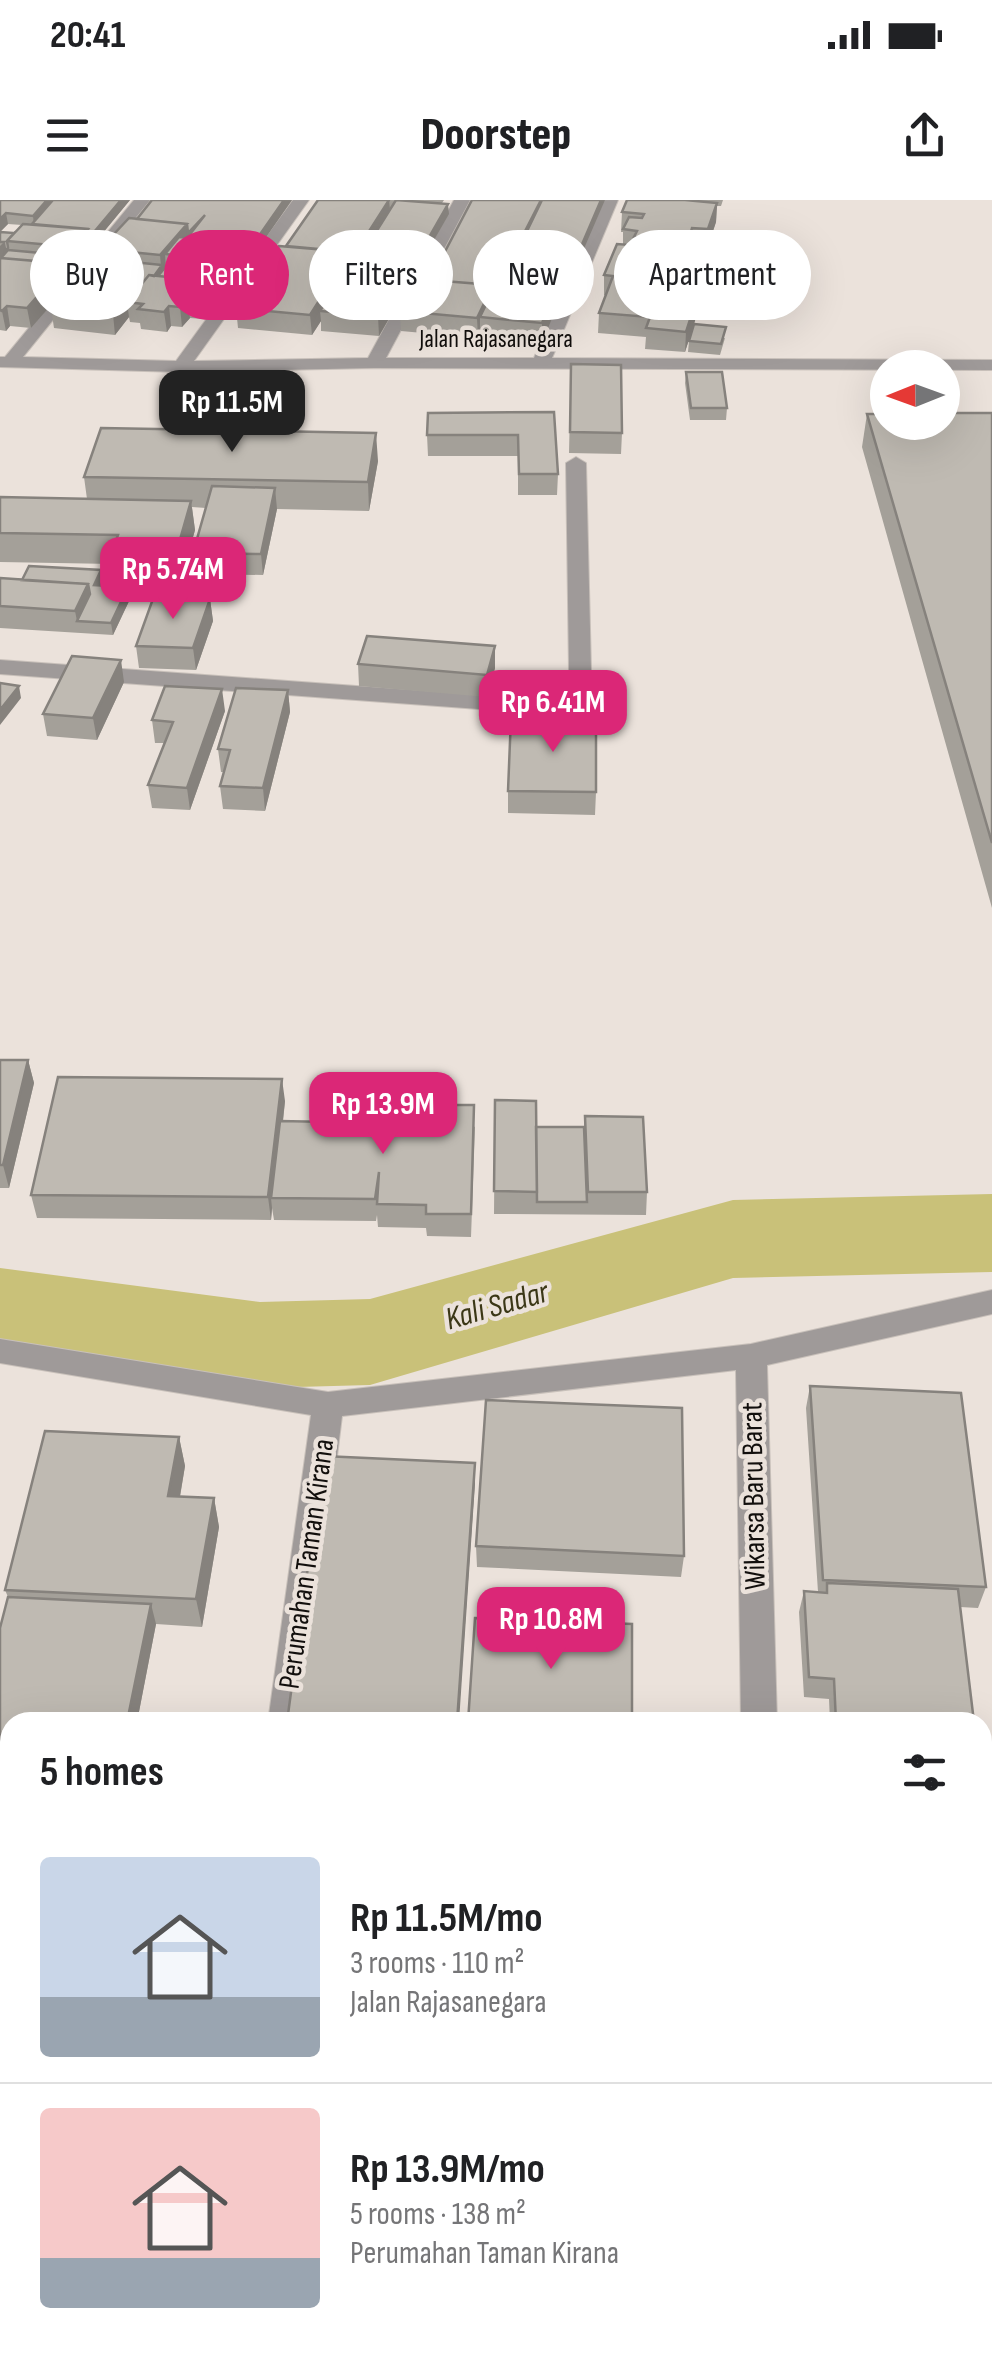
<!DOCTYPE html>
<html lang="en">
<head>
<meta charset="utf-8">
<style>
  :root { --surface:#fff; --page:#f2f2f2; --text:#202124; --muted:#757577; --line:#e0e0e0; --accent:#db2777 }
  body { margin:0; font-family:"Sofia Sans Condensed",sans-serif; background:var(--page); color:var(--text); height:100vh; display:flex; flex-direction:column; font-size:38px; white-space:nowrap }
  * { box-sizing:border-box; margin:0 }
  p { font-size:32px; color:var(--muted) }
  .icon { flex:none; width:55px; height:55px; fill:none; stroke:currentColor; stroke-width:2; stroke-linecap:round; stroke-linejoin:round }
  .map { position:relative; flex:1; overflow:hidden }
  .sheet { position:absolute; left:0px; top:1512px; width:992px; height:642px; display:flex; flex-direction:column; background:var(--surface); border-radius:30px 30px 0 0; box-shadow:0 10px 40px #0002 }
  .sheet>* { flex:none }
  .banner { position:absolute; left:30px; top:30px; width:932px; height:90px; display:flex; gap:20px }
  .needle { width:65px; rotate:269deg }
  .fabs { position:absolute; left:870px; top:150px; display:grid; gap:20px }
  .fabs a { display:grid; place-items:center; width:90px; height:90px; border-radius:50%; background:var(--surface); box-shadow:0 10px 40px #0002; font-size:50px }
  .price { position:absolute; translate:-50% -85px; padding:0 22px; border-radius:20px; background:var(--accent); color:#fff; font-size:32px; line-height:65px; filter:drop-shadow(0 2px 5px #0008) }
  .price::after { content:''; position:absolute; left:50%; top:60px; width:30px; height:22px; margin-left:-15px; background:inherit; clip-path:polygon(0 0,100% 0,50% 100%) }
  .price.current { background:#222; color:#fff }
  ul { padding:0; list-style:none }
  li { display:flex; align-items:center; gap:30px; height:250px; padding:0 40px }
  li+li { border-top:2px solid var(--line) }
  li span { display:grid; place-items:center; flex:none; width:280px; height:200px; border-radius:10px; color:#555 }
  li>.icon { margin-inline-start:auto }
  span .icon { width:120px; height:120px; fill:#fffc; stroke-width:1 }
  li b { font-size:42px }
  h2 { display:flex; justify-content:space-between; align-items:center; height:120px; padding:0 40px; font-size:42px }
  .tag { padding:0 35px; border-radius:45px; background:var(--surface); box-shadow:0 10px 40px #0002; font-size:35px; line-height:90px }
  .tag.current { background:var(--accent); color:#fff }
  .status { display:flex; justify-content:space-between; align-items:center; height:70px; padding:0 50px; background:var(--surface); direction:ltr }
  .status svg { height:28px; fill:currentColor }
  header { display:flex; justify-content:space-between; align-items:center; height:130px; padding:0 40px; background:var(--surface); font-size:45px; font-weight:800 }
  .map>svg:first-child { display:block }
</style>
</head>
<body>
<div class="status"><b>20:41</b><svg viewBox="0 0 49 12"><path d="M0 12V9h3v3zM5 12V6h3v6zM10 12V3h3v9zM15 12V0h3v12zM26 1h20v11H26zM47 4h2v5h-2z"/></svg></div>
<header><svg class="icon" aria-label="menu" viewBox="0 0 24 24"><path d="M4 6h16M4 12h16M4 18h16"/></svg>Doorstep<svg class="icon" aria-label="share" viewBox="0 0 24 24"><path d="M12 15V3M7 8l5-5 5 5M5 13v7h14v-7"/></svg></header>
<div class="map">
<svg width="992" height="2153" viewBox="0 0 992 2153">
  <rect width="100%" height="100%" fill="#ebe2db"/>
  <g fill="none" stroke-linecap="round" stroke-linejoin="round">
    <path fill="#c9c179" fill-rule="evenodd" d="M992 994V1072L733 1078 370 1185 260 1188 0 1152V1068L260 1102 370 1099 733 1000Z"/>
    <g stroke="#c8c0ba" stroke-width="2">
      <path id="minor" d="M134 0H150L23 157 176 161 293 0H309L194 161 368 158 454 0H470L386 158H534L602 0H618L552 158 992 160V170L374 168 181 172 0 167V157H5Z
        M576 257 586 263 591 470C574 507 544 512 506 511L0 474V460L506 497C534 498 556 498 569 470L566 263Z
        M992 1090V1114L767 1165 777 1522H741L736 1170 342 1216 304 1522H268L311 1215 0 1163V1139L328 1192 751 1144Z
        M181 2145H225L224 2153H180Z
        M744 2145H788L789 2153H745Z"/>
    </g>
    <use href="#minor" fill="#9f9a99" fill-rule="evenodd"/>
  </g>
  <path fill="#a4a099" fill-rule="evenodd" d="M0 0H130L50 97 52 104 31 128 10 126 6 131 0 130ZM8 24 22 25 14 33 0 32Z
    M292 0 235 81 219 79 215 84 217 102 204 119 190 118 182 127 171 126 167 132 141 129 140 123 130 122 129 117 115 135 54 128 51 108 79 87 102 61 100 49 137 19Z
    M318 0H444L442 3 449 14 379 136 321 131V121L312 135 238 128 236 108 286 46Z
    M472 0H605L558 109H555L542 143 480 138V133L478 138 401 131 400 111 430 80Z
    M627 0H723L721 6H717L716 22 707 49 691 47 690 50 700 70 696 85 700 105 685 152 645 149 646 137 598 133 599 113 605 95H604V75L623 44V32H621L622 12Z
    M725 138 720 155 688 152 689 141Z
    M571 164 622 233 621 254 569 253Z
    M686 172 727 208 726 220H690L685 183Z
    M554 212 558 274 557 295H518V256H428L427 235Z
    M992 213V708L862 247 867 214Z
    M378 261 369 311 277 309 263 375 196 374 193 353 206 308 192 307 195 330 179 386 116 385 113 364 0 362V297L87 299 84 277Z
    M0 378 103 381 101 385 130 399 113 435 0 428Z
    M210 399 213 421 196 470 139 468 136 446Z
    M358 464 495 468 487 497 359 486Z
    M124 482 97 540 47 536 43 514Z
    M288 490 290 512 265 611 223 609 220 586 224 572H221L218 549Z
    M225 511 190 610 152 608 148 585 164 543H155L152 520Z
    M508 591 596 592 595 615 508 613Z
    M0 860H28L34 883 9 988H0Z
    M495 900 536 931 584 927 585 916 647 992 646 1015 494 1014Z
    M285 901 283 922 383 923 431 905 475 927 471 1037 427 1036 426 1028 378 1027 377 1015 376 1021 274 1020 272 1008 271 1020 37 1018 31 995Z
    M810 1186 986 1387 978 1408 960 1407 974 1522H830L829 1499 804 1497 799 1412 804 1391 818 1392 806 1208Z
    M45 1231 179 1237 185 1266 180 1297 214 1298 219 1327 202 1427 156 1424 137 1522H10V2145H70L69 2153H0V1428L8 1397 5 1390Z
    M476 1346 684 1356 681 1377 477 1367Z
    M805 2145H982L992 2153H806Z"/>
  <path fill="#86827d" d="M47 0H58L34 26 33 16Z
    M121 0H130L50 97 52 104 31 128 27 108 42 83 59 63 74 56 73 47 88 29Z
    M284 0H292L248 63 247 53Z
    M389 0 390 10 326 111H320L321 121 312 135 310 115 350 52Z
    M541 0 499 93 494 92Z
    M601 0H605L558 109 559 98Z
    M717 3 716 22 707 49 708 29Z
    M448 4 449 14 379 136 378 116Z
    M6 13 8 24 0 32V19Z
    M205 15 206 25 165 54 166 69 127 102 129 117 115 135 113 114 131 92 161 67 160 55 187 24Z
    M692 28 691 47 687 61 688 42Z
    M4 42 7 62 0 66V46Z
    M246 44 248 63 235 81 233 61Z
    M702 51 700 70 690 104 691 85Z
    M218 69 219 80 215 84 217 102 204 119 202 89Z
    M493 85V105L480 117V133L478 138 477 118Z
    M701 86 700 105 685 152 686 132Z
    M556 91 555 111 542 143V123Z
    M187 98 190 118 182 127 180 107Z
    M7 106 10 126 6 131 2 111Z
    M169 106 171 126 167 132 164 112Z
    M376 233 378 261 369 311 368 282Z
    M275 288 277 309 263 375 261 354Z
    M191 301 195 330 179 386 175 357Z
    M101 370 103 381 96 396 94 385Z
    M88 384 92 406 77 421 75 411Z
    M128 387 130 399 113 435 111 423Z
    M210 399 213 421 196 470 193 448Z
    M495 446V468L487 497V475Z
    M121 460 124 482 97 540 93 518Z
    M19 486 21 498 0 525V510Z
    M222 489 225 511 190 610 187 588Z
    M288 490 290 512 265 611 263 588Z
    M28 860 34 883 9 988 3 965Z
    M282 879 285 901 274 998H271L272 1008 271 1020 268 997Z
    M179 1237 185 1266 175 1325 168 1296Z
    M475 1263V1284L459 1522H457Z
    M214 1298 219 1327 202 1427 196 1399Z
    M151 1404 156 1424 137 1522H127Z
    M56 2145H70L69 2153H54Z"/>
  <path fill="#bfbab2" stroke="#86827d" stroke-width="2.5" d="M0 0H47L33 16 6 13 0 19Z
    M53 0H121L89 38 88 29 32 24Z
    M152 0H284L247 53 246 44 187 38 205 15 188 33 187 24 137 19Z
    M318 0H389L350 61V52L286 46Z
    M396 0 448 4 392 102V92L341 88Z
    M472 0H541L497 86H495L493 91V85L430 80Z
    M542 0H601L559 98H555L556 91 500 87Z
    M627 0H685L717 3 708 29 692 28 688 42 677 41 674 48 702 51 691 85 701 86 686 132 646 128 650 117 599 113 613 76 604 75 617 44 644 46 646 38 634 37 637 31 623 29 629 17 642 18 644 14 622 12Z
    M129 18 187 24 160 55 100 49Z
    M23 24 88 29 73 47 7 41Z
    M0 32 14 33 7 41 8 48 5 50 4 42H0Z
    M179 37 246 44 233 61 165 54Z
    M279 46 350 52 310 115 236 108Z
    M8 50 74 56 61 72 59 63 1 58Z
    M0 58 59 63 42 83 48 84 27 108 7 106 2 111 0 110Z
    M103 59 162 65 154 76 149 75 131 97V92L79 87Z
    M168 64 218 69 208 81 158 76Z
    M149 75 215 82 202 99 187 98 180 107 169 106 164 112 138 109 143 104 127 102Z
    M418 79 493 85 477 118 400 111Z
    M70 86 131 92 113 114 51 108Z
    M495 86 556 91 542 123 480 117Z
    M335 87 392 92 378 116 320 111Z
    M694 124 726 127 721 144 689 141Z
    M571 164 621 165 622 233 570 232Z
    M686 172H722L727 208H691Z
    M554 212 558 274H519L518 235H427L428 213Z
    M942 213H992V643L867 214H888V222H942Z
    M101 228 376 233 368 282 84 277Z
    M212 286 275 288 261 354 193 353Z
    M0 297 191 301 175 357 111 356 118 335 0 333Z
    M29 366 101 370 94 385 128 387 111 423 77 421 90 394 88 384 22 380Z
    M0 378 88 384 75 411 0 406Z
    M154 396 210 399 193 448 136 446Z
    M367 436 495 446 487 475 358 464Z
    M72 456 121 460 93 518 43 514Z
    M0 483 19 486 0 510Z
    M165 486 222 489 187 588 148 585 173 522 152 520Z
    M236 488 288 490 263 588 220 586 230 550 218 549Z
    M511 517 596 518V592L508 591Z
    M0 860H28L3 965H0Z
    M58 877 282 879 268 997 31 995Z
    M385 895H430V905H474L471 1014H426V1005L377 1004 379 972 375 999 271 998 280 921 383 923Z
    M495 900 536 901 537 992 494 991Z
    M585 916 643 917 647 992H588Z
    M536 927H584L587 1002H537Z
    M810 1186 961 1193 986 1387 823 1380Z
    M486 1200 682 1208 684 1356 476 1346Z
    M45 1231 179 1237 168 1296 214 1298 196 1399 5 1390Z
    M323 1256 475 1263 457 1522H287Z
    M827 1383 958 1389 974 1522H836L834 1479 809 1477 804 1391 827 1393Z
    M8 1397 151 1404 127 1522H10V2121H0V1428Z
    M475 1418 632 1424V1522H468Z
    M982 1680H986L992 1742V2019L982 2018Z
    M982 2018 992 2019V2153H814V2145H982Z
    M0 2121H10V2145H56L54 2153H0Z
    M204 2145H413V2153H203Z
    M427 2145H631V2153H427Z"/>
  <g text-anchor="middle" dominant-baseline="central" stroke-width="9" stroke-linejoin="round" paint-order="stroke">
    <g font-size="25" fill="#120f0d" stroke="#ebe2db">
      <text x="496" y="139">Jalan Rajasanegara</text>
    </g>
    <g font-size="30" fill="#120f0d" stroke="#ebe2db">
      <text transform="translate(754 1296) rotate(-91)">Wikarsa Baru Barat</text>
      <text transform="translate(307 1364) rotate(-82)">Perumahan Taman Kirana</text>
    </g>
    <g font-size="32" font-style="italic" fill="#3b3717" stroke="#ebe2db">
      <text transform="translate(497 1106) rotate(-16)">Kali Sadar</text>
    </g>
  </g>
</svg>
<div class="fabs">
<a><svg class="needle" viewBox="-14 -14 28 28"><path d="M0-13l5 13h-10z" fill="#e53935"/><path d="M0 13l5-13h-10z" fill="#757577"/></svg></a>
</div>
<b class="price current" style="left:232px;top:255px">Rp 11.5M</b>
<b class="price" style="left:173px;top:422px">Rp 5.74M</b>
<b class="price" style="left:553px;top:555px">Rp 6.41M</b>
<b class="price" style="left:383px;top:957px">Rp 13.9M</b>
<b class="price" style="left:551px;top:1472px">Rp 10.8M</b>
<div class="banner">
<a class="tag">Buy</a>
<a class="tag current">Rent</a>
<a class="tag">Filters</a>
<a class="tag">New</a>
<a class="tag">Apartment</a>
</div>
<section class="sheet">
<h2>5 homes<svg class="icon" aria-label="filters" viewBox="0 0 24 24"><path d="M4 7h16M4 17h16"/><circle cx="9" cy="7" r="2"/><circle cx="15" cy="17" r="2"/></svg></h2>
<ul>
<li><span style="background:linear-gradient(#c9d6e8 70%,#9aa5b1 0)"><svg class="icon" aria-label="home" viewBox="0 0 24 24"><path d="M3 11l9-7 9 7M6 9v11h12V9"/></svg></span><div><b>Rp 11.5M/mo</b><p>3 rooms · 110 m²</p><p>Jalan Rajasanegara</p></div></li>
<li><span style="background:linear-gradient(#f6c9c9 75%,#9aa5b1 0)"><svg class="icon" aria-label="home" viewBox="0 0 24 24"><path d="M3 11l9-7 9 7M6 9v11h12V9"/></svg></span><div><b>Rp 13.9M/mo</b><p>5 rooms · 138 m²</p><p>Perumahan Taman Kirana</p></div></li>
</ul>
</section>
</div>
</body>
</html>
